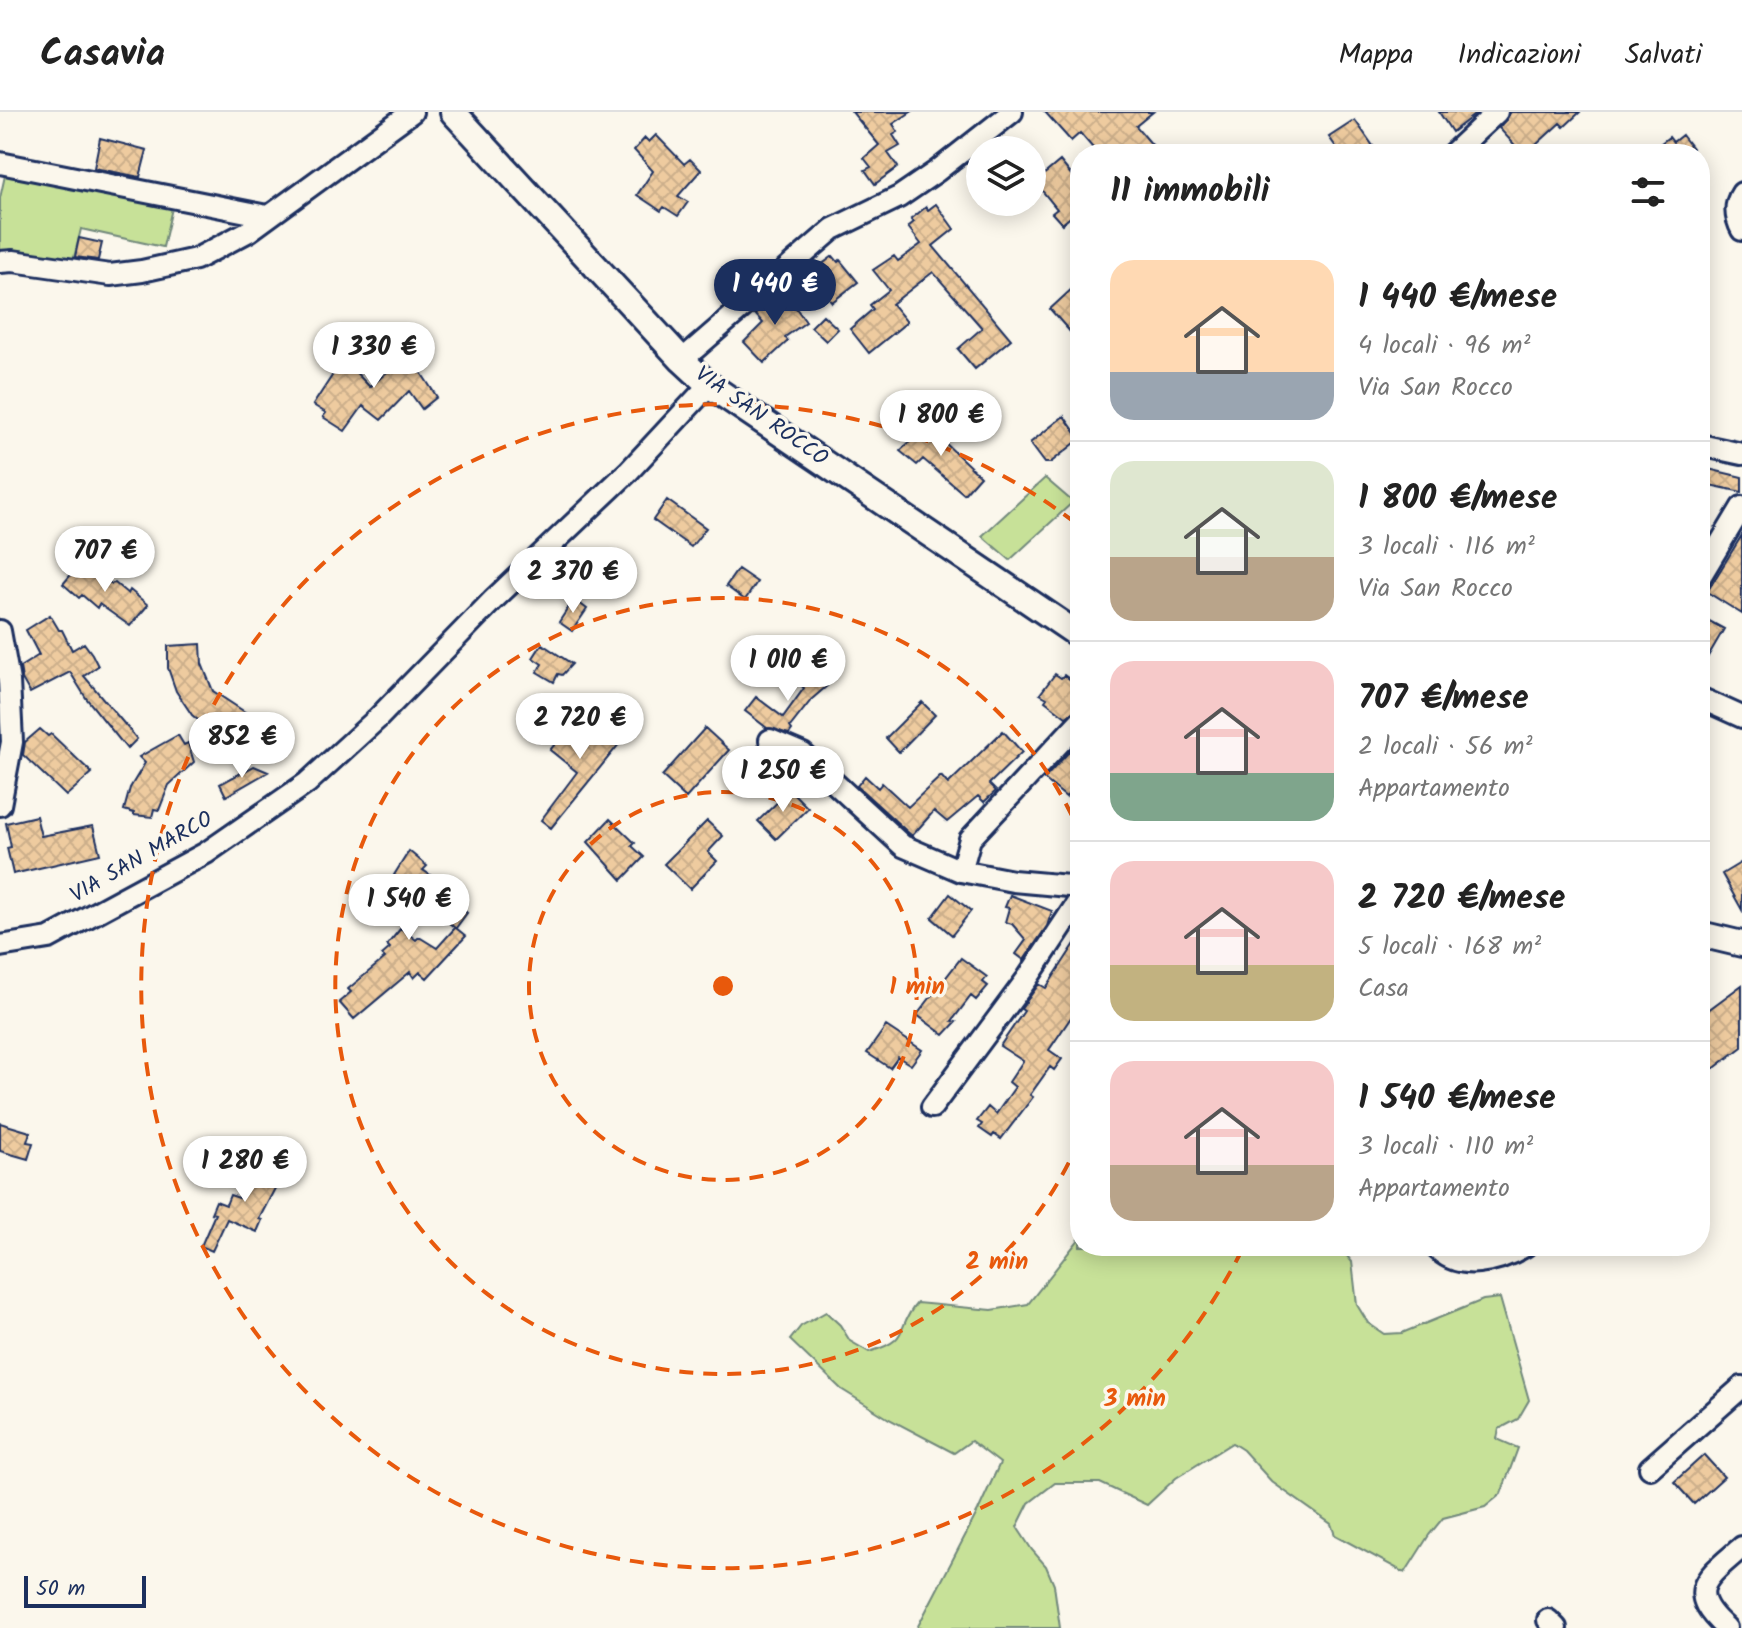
<!DOCTYPE html>
<html lang="it">
<head>
<meta charset="utf-8">
<style>
  :root { --surface:#fff; --page:#f2f2f2; --text:#222; --muted:#767676; --line:#e0e0e0; --accent:#1b2f5e }
  body { margin:0; font-family:Kalam,sans-serif; background:var(--page); color:var(--text); height:100vh; display:flex; flex-direction:column; font-size:30px; white-space:nowrap }
  * { box-sizing:border-box; margin:0 }
  p { font-size:26px; color:var(--muted) }
  .icon { flex:none; width:44px; height:44px; fill:none; stroke:currentColor; stroke-width:2; stroke-linecap:round; stroke-linejoin:round }
  .map { position:relative; flex:1; overflow:hidden }
  .panel { position:absolute; left:1070px; top:32px; width:640px; height:1112px; display:flex; flex-direction:column; background:var(--surface); border-radius:32px; box-shadow:0 4px 20px #0003 }
  .panel>* { flex:none }
  .tools { position:absolute; left:966px; top:24px; display:grid; gap:16px }
  .tools a { display:grid; place-items:center; width:80px; height:80px; border-radius:50%; background:var(--surface); box-shadow:0 4px 20px #0003; font-size:40px }
  .scale { position:absolute; left:24px; bottom:20px; width:122px; box-sizing:border-box; padding-left:8px; border:4px solid #1b2f5e; border-top:0; font-size:22px; line-height:28px; white-space:nowrap; color:#1b2f5e; -webkit-text-stroke:6px #fbf7ec; paint-order:stroke }
  .price { position:absolute; translate:-50% -68px; padding:0 18px; border-radius:28px; background:#fff; color:#222; font-size:26px; line-height:52px; filter:drop-shadow(0 2px 4px #0008) }
  .price::after { content:''; position:absolute; left:50%; top:48px; width:24px; height:18px; margin-left:-12px; background:inherit; clip-path:polygon(0 0,100% 0,50% 100%) }
  .price.current { background:var(--accent); color:#fff }
  ul { padding:0; list-style:none }
  li { display:flex; align-items:center; gap:24px; height:200px; padding:0 40px }
  li+li { border-top:2px solid var(--line) }
  li span { display:grid; place-items:center; flex:none; width:224px; height:160px; border-radius:24px; color:#555 }
  li>.icon { margin-inline-start:auto }
  span .icon { width:96px; height:96px; fill:#fffc; stroke-width:1 }
  li b { font-size:34px }
  h2 { display:flex; justify-content:space-between; align-items:center; height:96px; padding:0 40px; font-size:34px }
  header { display:flex; align-items:center; gap:48px; box-sizing:border-box; height:112px; padding:0 40px; background:var(--surface); border-bottom:2px solid var(--line) }
  header strong { font-size:38px }
  nav { display:flex; gap:44px; margin-inline-start:auto; font-size:28px }
  .map>svg:first-child { display:block }
</style>
</head>
<body>
<header>
<strong>Casavia</strong>
<nav><a>Mappa</a><a>Indicazioni</a><a>Salvati</a></nav>
</header>
<div class="map">
<svg width="1742" height="1516" viewBox="0 0 1742 1516">
  <defs>
    <pattern id="building-cross-hatch" width="8" height="8" patternUnits="userSpaceOnUse" patternTransform="scale(2)"><rect width="8" height="8" fill="#eecb9f"/><path d="M0 0l8 8M0 8l8-8" fill="none" stroke="#ccaf8b"/></pattern>
  </defs>
  <rect width="100%" height="100%" fill="#fbf7ec"/>
  <filter id="ink" filterUnits="userSpaceOnUse"><feTurbulence type="fractalNoise" baseFrequency=".0125" numOctaves="2"/><feDisplacementMap in="SourceGraphic" scale="16" xChannelSelector="R" yChannelSelector="G"/><feConvolveMatrix kernelMatrix="1 2 1 2 8 2 1 2 1" color-interpolation-filters="sRGB"/></filter>
  <g filter="url(#ink)">
    <path fill="#c7e198" stroke="#71887b" stroke-width="2" d="M6 59 172 96 163 135 81 117 72 154 0 138V86Z
      M1045 366 1073 390 1010 448 982 424Z
      M1080 1126V1134H1339L1352 1150 1357 1193 1368 1211 1384 1222 1402 1221 1483 1188 1500 1186 1529 1288 1518 1307 1499 1317 1497 1327 1518 1336 1501 1382 1485 1395 1443 1406 1429 1423 1405 1461 1335 1423 1331 1412 1272 1370 1243 1338 1232 1331 1176 1366 1147 1393 1100 1371H1055L1029 1391 1017 1415 1032 1438 1046 1454 1054 1473 1060 1516H917L978 1399 1000 1351 971 1329 954 1341 889 1307 841 1277 790 1228 801 1214 826 1200 840 1213 850 1229 869 1240C912 1228 895 1216 917 1191L992 1198 1028 1192Z"/>
    <path fill="url(#building-cross-hatch)" stroke="#1b2f5e" stroke-width="2" d="M852 0H911L893 12 898 20 893 23 900 34 888 41 898 55 875 72 865 58 871 55 864 46 879 33Z
      M1045 0H1153L1136 14 1153 34 1144 42H1098L1080 21 1071 29Z
      M1439 0H1478L1452 20Z
      M1511 0H1580L1564 15 1560 11 1536 33 1544 42H1523L1499 16Z
      M1355 8 1373 34 1370 36 1374 42H1341L1329 25Z
      M656 23 684 52 690 47 701 58 678 84 688 90 678 104 664 95 661 99 637 83 653 59 634 38 645 26 649 30Z
      M1682 23 1692 36 1685 42H1647L1669 25 1673 30Z
      M100 26 147 38 140 65 94 56Z
      M1060 49 1078 71 1073 75 1080 84V97L1062 112 1052 101 1057 97 1035 70Z
      M936 92 954 117 933 134 1011 227 975 257 958 237 982 216 933 160 892 192 907 210 869 241 850 217 873 197 870 193 889 178 873 158 894 144 898 149 921 132 908 115 914 110 911 107 926 95 928 98Z
      M79 126 102 131 98 148 75 145Z
      M833 144 838 150 840 148 858 170 832 190 821 176 823 174 818 168 822 162 817 156Z
      M1074 175 1080 182V231L1050 197Z
      M783 178 806 210 785 225 788 229 764 251 744 230 763 211 755 202Z
      M823 203 838 217 826 229 811 215Z
      M408 230 420 247 416 253 437 285 422 297 409 279 381 308 363 294 345 319 323 305 326 301 313 293 343 247 370 275 394 254 387 246Z
      M1064 304 1080 327 1050 351H1045L1030 331Z
      M932 309 946 324 942 328 980 364 964 382 923 347 917 353 900 339Z
      M1700 355 1742 365V380L1700 371Z
      M667 388 706 416 691 435 653 408Z
      M1742 423V502L1707 480Z
      M81 451 96 463 99 461 111 472 115 471 128 482 130 478 148 493 130 514 99 492 97 496 82 483 79 486 63 472Z
      M738 457 757 470 745 488 726 474Z
      M574 487 587 497 572 519 559 510Z
      M50 503 59 518H62L72 538 84 531 92 542 98 554 84 564 137 627 127 637 86 586 70 560 30 581 22 567 20 555 39 543 26 518Z
      M1700 504 1724 517 1700 558Z
      M201 532 202 552 213 579 251 604 254 600 264 602 263 612H273L271 633 228 627 210 618 192 603 176 579 168 556V534Z
      M542 532 572 552 562 563 558 562 554 570 537 560 542 552 533 546Z
      M802 551 827 574 812 587 790 615 792 618 789 622 767 616 745 599 756 585 783 605 804 576 790 562Z
      M1055 562 1061 566 1064 563 1080 575V596L1066 605 1045 589 1047 586 1040 582Z
      M922 590 935 603 899 640 886 626Z
      M577 605 583 610 587 605 620 631 551 716 541 708 577 660 550 638Z
      M705 616 729 638 686 686 662 664Z
      M40 617 48 624 51 622 92 661 66 684 23 643 25 630Z
      M1003 619 1022 640 989 672 996 679 984 690 978 684 947 710 934 699 912 724 857 674 865 664 878 676 882 671 908 695 941 664 948 672Z
      M178 623 184 633 188 631 194 650 169 673 159 698 154 697 152 705 134 703V701L124 698 130 676 145 651 139 645Z
      M1080 628V667L1066 685 1044 667Z
      M254 654 268 660 226 684 220 672Z
      M790 678 808 696 776 727 758 709Z
      M36 704 41 724 93 714 100 742 13 762 7 736 11 735 6 711Z
      M610 707 635 731 632 734 644 745 622 768 588 730Z
      M707 709 723 724 708 740 717 749 690 777 664 752Z
      M409 739 427 754 423 758 430 763 427 767 449 785 455 778 466 786 460 795 467 801 456 816 466 824 427 866 420 860 414 866 410 860 354 907 339 890 351 880 348 877 385 846 382 843 390 836 387 833 401 816 416 828 419 825 437 836 455 816 394 763Z
      M1742 750V798L1722 762Z
      M950 782 971 799 952 823 932 806Z
      M1010 783 1052 799 1047 814 1024 848 1016 842 1026 828 1012 812 1005 810 1009 796 1005 795Z
      M1080 824V892L1049 938 1062 947 1054 958 1050 955 1030 983 1033 985 1001 1027 994 1022 992 1025 979 1016 982 1012 977 1009 988 995 996 1002 1015 975 1009 970 1023 949 1000 934 1024 899 1021 897 1039 872 1046 876Z
      M961 846 987 865 983 870 988 874 976 888 971 884 952 909 956 910 944 923 917 903Z
      M1742 873V935L1700 967V904Z
      M886 914 922 938 911 953 898 945 890 956 867 941Z
      M0 1011 30 1020 27 1030 33 1031 28 1047 0 1039Z
      M259 1048 283 1061 259 1107 262 1108 257 1120 227 1107 212 1139 201 1134 215 1102 211 1101 216 1089 226 1093 230 1083 239 1086Z
      M1704 1343 1724 1365 1694 1392 1674 1370Z"/>
    <g fill="none" stroke-linecap="round" stroke-linejoin="round">
      <g stroke="#1b2f5e" stroke-width="26">
        <path id="minor" d="M1452 42 1497 0
          M0 51 267 104
          M1742 81C1734 93 1735 105 1742 118
          M0 150 13 149 110 163 142 159 196 147 249 119 412 0
          M682 248 833 117 899 85 937 59 1012 0
          M1700 333 1742 342
          M1700 465 1742 395
          M0 519 9 569 12 630 0 693
          M1700 586 1742 605
          M770 628 803 642 903 734 961 759 1013 769 1080 775
          M961 759 970 727 1080 609
          M0 834 49 826 206 741 307 671 378 606 493 488 628 360 709 273
          M932 995 1027 867 1080 787
          M1435 1134C1458 1161 1498 1150 1525 1134
          M1650 1356 1742 1275
          M1548 1508 1556 1516
          M1726 1516C1683 1478 1708 1465 1742 1435"/>
      </g>
      <g stroke="#1b2f5e" stroke-width="30">
        <path id="tertiary" d="M453 0 682 248 709 273 1080 524
          M1700 822 1742 832"/>
      </g>
      <use href="#minor" stroke="#fbf7ec" stroke-width="20"/>
      <use href="#tertiary" stroke="#fbf7ec" stroke-width="24"/>
    </g>
  </g>
  <g fill="none" stroke="#e8590c" stroke-width="4" stroke-dasharray="14 10">
    <circle cx="723" cy="874" r="194"/>
    <path d="M1079 1029A388 388 0 1 1 1079 719"/>
    <path d="M1242 1138A582 582 0 1 1 1077 412"/>
  </g>
  <g text-anchor="middle" dominant-baseline="central" stroke-width="7" stroke-linejoin="round" paint-order="stroke">
    <g font-size="22" fill="#1b2f5e" stroke="#fbf7ec">
      <text transform="translate(761 305) rotate(35)">VIA SAN ROCCO</text>
      <text transform="translate(142 746) rotate(-30)">VIA SAN MARCO</text>
    </g>
  </g>
  <circle cx="723" cy="874" r="12" fill="#e8590c" stroke="#fbf7ec" stroke-width="4"/>
  <g font-size="24" text-anchor="middle" font-weight="bold" fill="#e8590c" stroke="#fbf7ec" stroke-width="7" stroke-linejoin="round" paint-order="stroke">
    <text x="917" y="882">1 min</text>
    <text x="997" y="1157">2 min</text>
    <text x="1135" y="1294">3 min</text>
  </g>
</svg>
<div class="tools">
<a><svg class="icon" aria-label="layers" viewBox="0 0 24 24"><path d="M12 4l9 5-9 5-9-5zM3 14l9 5 9-5"/></svg></a>
</div>
<div class="scale">50 m</div>
<b class="price current" style="left:775px;top:215px">1 440 €</b>
<b class="price" style="left:374px;top:278px">1 330 €</b>
<b class="price" style="left:941px;top:346px">1 800 €</b>
<b class="price" style="left:105px;top:482px">707 €</b>
<b class="price" style="left:573px;top:503px">2 370 €</b>
<b class="price" style="left:788px;top:591px">1 010 €</b>
<b class="price" style="left:580px;top:649px">2 720 €</b>
<b class="price" style="left:242px;top:668px">852 €</b>
<b class="price" style="left:783px;top:702px">1 250 €</b>
<b class="price" style="left:409px;top:830px">1 540 €</b>
<b class="price" style="left:245px;top:1092px">1 280 €</b>
<section class="panel">
<h2>11 immobili<svg class="icon" aria-label="filters" viewBox="0 0 24 24"><path d="M4 7h16M4 17h16"/><circle cx="9" cy="7" r="2"/><circle cx="15" cy="17" r="2"/></svg></h2>
<ul>
<li><span style="background:linear-gradient(#ffd9b3 70%,#9aa5b1 0)"><svg class="icon" aria-label="home" viewBox="0 0 24 24"><path d="M3 11l9-7 9 7M6 9v11h12V9"/></svg></span><div><b>1 440 €/mese</b><p>4 locali · 96 m²</p><p>Via San Rocco</p></div></li>
<li><span style="background:linear-gradient(#dfe7d0 60%,#b9a48a 0)"><svg class="icon" aria-label="home" viewBox="0 0 24 24"><path d="M3 11l9-7 9 7M6 9v11h12V9"/></svg></span><div><b>1 800 €/mese</b><p>3 locali · 116 m²</p><p>Via San Rocco</p></div></li>
<li><span style="background:linear-gradient(#f6c9c9 70%,#7fa58c 0)"><svg class="icon" aria-label="home" viewBox="0 0 24 24"><path d="M3 11l9-7 9 7M6 9v11h12V9"/></svg></span><div><b>707 €/mese</b><p>2 locali · 56 m²</p><p>Appartamento</p></div></li>
<li><span style="background:linear-gradient(#f6c9c9 65%,#c2b280 0)"><svg class="icon" aria-label="home" viewBox="0 0 24 24"><path d="M3 11l9-7 9 7M6 9v11h12V9"/></svg></span><div><b>2 720 €/mese</b><p>5 locali · 168 m²</p><p>Casa</p></div></li>
<li><span style="background:linear-gradient(#f6c9c9 65%,#b9a48a 0)"><svg class="icon" aria-label="home" viewBox="0 0 24 24"><path d="M3 11l9-7 9 7M6 9v11h12V9"/></svg></span><div><b>1 540 €/mese</b><p>3 locali · 110 m²</p><p>Appartamento</p></div></li>
</ul>
</section>
</div>
</body>
</html>
